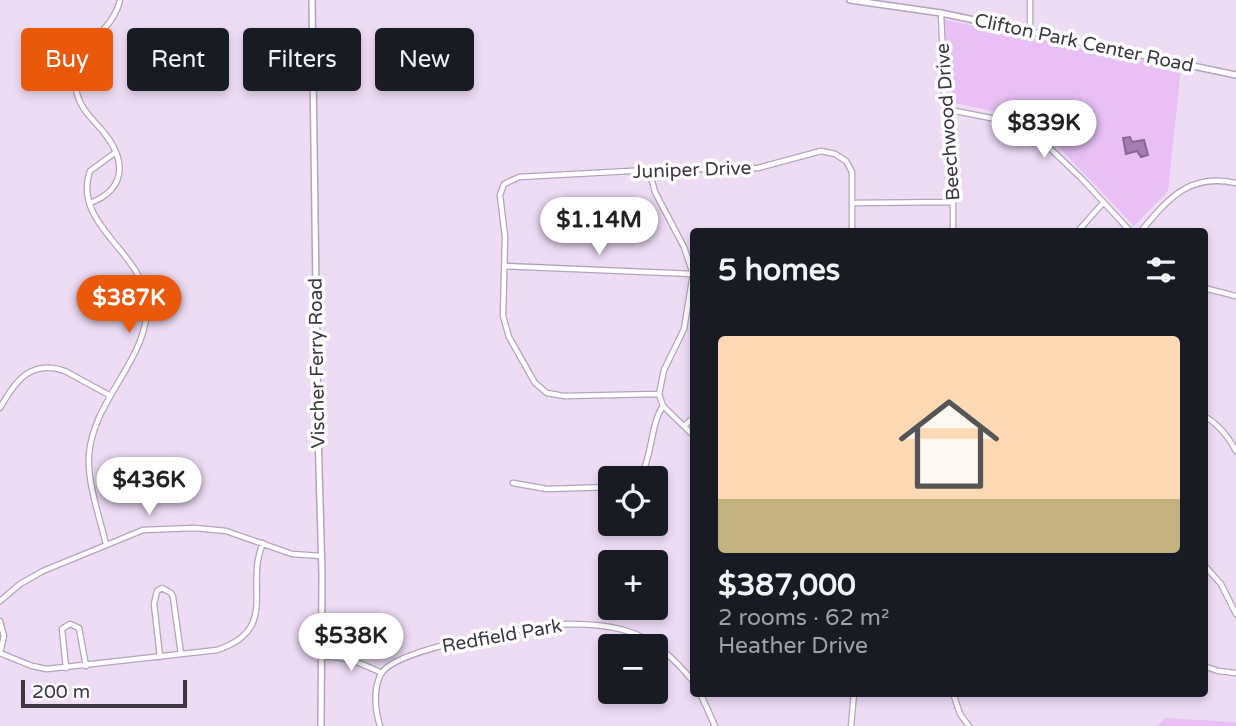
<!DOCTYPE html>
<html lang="en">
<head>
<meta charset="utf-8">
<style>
  :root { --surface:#171b24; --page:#20242c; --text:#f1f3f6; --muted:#9ea1a6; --line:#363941; --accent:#ea580c }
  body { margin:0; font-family:"Varela Round",sans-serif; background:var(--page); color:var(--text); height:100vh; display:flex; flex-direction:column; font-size:26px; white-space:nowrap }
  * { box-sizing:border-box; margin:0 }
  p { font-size:23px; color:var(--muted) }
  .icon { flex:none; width:38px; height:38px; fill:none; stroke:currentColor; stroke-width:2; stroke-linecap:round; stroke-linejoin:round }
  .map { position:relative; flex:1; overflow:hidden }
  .panel { position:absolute; left:690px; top:228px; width:518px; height:469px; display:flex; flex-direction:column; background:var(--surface); border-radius:7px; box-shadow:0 4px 10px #0003 }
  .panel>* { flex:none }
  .guide { position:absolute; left:21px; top:28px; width:564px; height:63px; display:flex; gap:14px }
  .fabs { position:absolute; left:598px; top:466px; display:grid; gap:14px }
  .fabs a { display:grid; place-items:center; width:70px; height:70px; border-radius:7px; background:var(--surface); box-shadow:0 4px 10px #0003; font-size:35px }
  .scale { position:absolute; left:21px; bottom:18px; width:166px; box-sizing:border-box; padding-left:7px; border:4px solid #3e3741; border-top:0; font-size:19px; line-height:24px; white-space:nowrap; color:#3e3741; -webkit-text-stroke:5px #fff; paint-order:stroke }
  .price { position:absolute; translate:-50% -60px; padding:0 16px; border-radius:24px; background:#fff; color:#222; font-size:23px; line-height:46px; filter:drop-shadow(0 2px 4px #0008) }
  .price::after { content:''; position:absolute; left:50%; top:42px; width:21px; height:16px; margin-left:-10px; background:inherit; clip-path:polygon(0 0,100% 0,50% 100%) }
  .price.active { background:var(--accent); color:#fff }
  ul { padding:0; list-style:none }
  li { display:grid; align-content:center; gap:14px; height:371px; padding:0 28px }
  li+li { border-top:2px solid var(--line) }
  li span { display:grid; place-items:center; height:217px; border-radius:7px; color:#555 }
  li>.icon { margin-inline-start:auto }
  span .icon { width:126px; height:126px; fill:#fffc; stroke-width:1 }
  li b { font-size:30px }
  h2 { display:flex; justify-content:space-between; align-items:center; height:84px; padding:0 28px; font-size:30px }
  .chip { padding:0 24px; border-radius:7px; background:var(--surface); box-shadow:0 4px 10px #0003; font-size:24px; line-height:63px }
  .chip.active { background:var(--accent); color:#fff }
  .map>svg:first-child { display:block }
</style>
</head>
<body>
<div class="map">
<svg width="1236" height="726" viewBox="0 0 1236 726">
  <rect width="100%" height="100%" fill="#eedcf5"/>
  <path fill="#e8c0f6" d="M945 20 1181 68 1168 191 1134 226 1032 119 949 102Z
    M1165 718 1236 722V726H1157Z"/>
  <path fill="#a87bb7" stroke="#886794" stroke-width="2" d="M1130 137 1132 142 1144 140 1148 155 1141 157 1137 151 1126 154 1123 138Z"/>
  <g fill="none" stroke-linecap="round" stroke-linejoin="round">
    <g stroke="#b4a3ba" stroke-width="7">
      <path id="minor" d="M941 13 945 109 953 182V231
        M1030 31V0
        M945 109 1001 120 1023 126 1034 133 1083 180 1130 231
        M649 170 655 192 684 247 693 274 684 329 664 370 659 394
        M90 203C125 190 127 162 105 134 99 126 90 118 84 109 78 100 75 89 75 78 77 45 113 32 120 0
        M853 203 953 202
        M1078 231 1103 203
        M1141 231C1169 198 1189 173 1236 183
        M505 266 693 274
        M1204 288 1236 296
        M0 408C15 381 31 359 65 371L109 395
        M1204 416C1219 424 1228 436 1236 451
        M684 426 693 418
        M693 435 663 406 659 394 564 396 547 393 535 383 509 337 503 316 505 237 500 195 504 184 519 177 649 170 758 168 821 151 835 154 846 161 852 172V231
        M640 478C653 455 650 425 663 406
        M513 483 547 489 611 487
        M106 544C100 519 87 482 89 455 93 397 154 355 146 298 140 251 72 223 90 171L116 152
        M1204 565 1221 584 1236 614
        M0 601 20 584 43 571 143 530 195 528 226 531 292 554 321 556
        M0 621 4 636 0 653 32 666 47 669 217 650C280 629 244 587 263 543
        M160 657 154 604 157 591 162 588 171 593 173 597 181 654
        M322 657C345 655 362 664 382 673
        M1204 666 1218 671 1236 673
        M66 668 62 629 70 624 79 628 86 666
        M700 693 715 726
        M953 693 960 714 969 726
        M380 726C375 710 373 689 381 674 396 647 537 625 569 624 588 624 608 625 627 631 655 639 675 660 693 681
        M851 726 854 693"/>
    </g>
    <g stroke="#b4a3ba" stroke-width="8">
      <path id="tertiary" d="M312 0 318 432 322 574 321 726
        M850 0 941 13 1236 75"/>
    </g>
    <use href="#minor" stroke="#fff" stroke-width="4.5"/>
    <use href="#tertiary" stroke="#fff" stroke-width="5"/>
  </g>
  <g text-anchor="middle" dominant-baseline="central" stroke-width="7" stroke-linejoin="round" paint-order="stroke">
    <g font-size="19" fill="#3e3741" stroke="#fff">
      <text transform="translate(1084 43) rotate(12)">Clifton Park Center Road</text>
      <text transform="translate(948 122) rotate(-94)">Beechwood Drive</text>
      <text transform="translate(692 170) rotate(-2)">Juniper Drive</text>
      <text transform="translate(317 363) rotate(-91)">Vischer Ferry Road</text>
      <text transform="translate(502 636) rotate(-10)">Redfield Park</text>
    </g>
  </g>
</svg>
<div class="fabs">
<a><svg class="icon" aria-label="locate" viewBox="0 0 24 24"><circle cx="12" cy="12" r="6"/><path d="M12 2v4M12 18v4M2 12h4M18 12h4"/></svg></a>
<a>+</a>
<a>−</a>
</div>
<div class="scale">200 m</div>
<b class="price" style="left:1044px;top:160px">$839K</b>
<b class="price" style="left:599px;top:257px">$1.14M</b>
<b class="price active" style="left:129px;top:335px">$387K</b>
<b class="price" style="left:149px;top:517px">$436K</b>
<b class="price" style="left:351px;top:673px">$538K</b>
<div class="guide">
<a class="chip active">Buy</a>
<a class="chip">Rent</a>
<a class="chip">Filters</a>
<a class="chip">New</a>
</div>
<section class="panel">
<h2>5 homes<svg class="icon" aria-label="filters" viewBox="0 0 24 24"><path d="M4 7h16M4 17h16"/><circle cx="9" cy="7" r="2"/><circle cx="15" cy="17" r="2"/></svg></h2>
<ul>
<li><span style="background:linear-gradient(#ffd9b3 75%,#c2b280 0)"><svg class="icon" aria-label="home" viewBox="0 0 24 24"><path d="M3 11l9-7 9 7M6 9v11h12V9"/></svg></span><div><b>$387,000</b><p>2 rooms · 62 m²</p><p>Heather Drive</p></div></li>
</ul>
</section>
</div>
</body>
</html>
